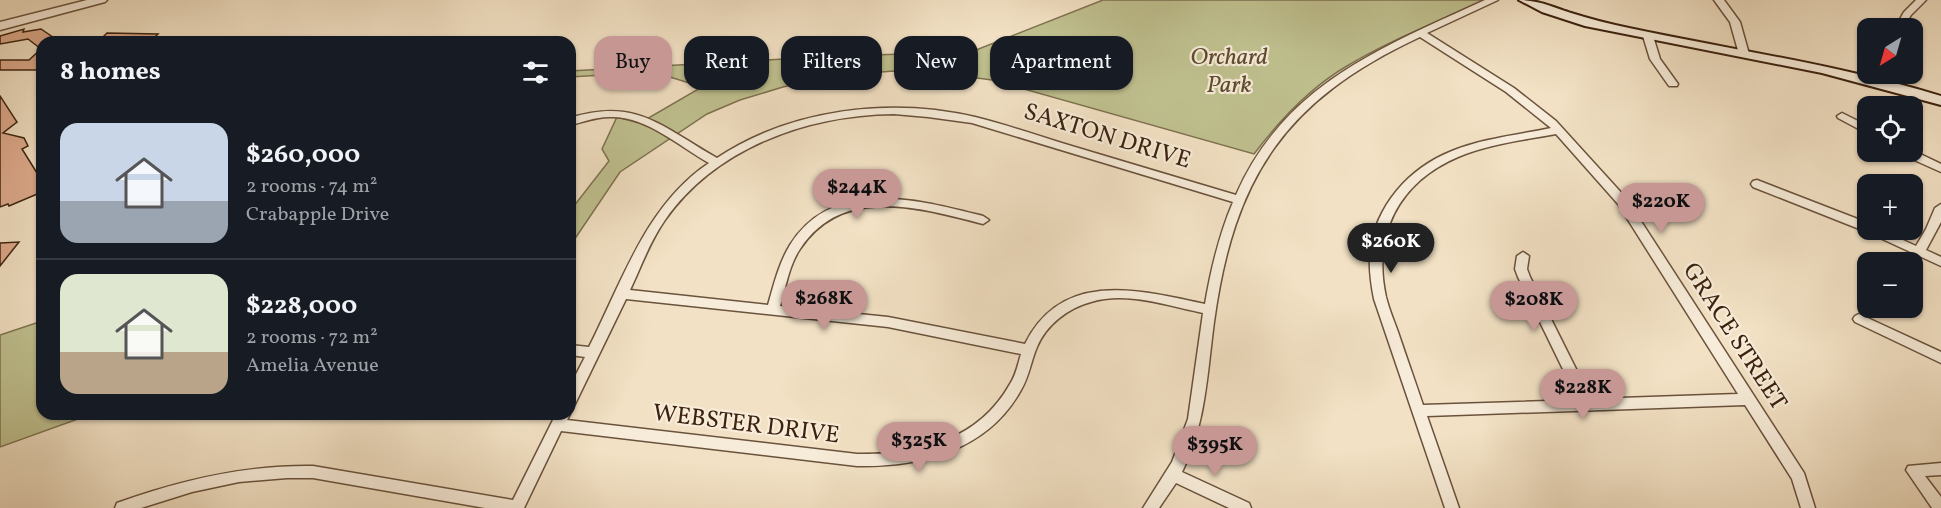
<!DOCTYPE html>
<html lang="en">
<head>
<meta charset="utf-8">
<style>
  :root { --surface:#171b24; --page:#242831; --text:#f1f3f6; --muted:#9ea1a6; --line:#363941; --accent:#c59692 }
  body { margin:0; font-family:Vollkorn,serif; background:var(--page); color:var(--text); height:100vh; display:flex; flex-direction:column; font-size:22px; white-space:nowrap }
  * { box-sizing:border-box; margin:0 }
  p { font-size:20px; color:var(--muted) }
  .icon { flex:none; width:33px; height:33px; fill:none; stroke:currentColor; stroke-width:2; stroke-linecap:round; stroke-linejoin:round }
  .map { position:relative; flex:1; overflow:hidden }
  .side { position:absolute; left:36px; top:36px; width:540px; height:384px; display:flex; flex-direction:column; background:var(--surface); border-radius:18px; box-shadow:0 2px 4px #0004 }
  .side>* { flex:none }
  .hud { position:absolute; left:594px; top:36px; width:570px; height:54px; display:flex; gap:12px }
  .needle { width:39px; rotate:217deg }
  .fabs { position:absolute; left:1857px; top:18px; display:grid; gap:12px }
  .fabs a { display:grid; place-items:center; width:66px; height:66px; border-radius:12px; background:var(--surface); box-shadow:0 2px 4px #0004; font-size:30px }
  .price { position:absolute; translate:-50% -51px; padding:0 14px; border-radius:21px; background:var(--accent); color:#111; font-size:20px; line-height:39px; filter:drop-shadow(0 2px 3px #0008) }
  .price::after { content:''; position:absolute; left:50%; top:36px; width:18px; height:14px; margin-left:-9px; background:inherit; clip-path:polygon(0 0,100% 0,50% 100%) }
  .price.active { background:#222; color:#fff }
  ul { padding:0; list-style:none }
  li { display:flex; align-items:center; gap:18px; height:150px; padding:0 24px }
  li+li { border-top:2px solid var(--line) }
  li span { display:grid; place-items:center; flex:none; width:168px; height:120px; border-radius:18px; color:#555 }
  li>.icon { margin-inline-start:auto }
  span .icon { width:72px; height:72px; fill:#fffc; stroke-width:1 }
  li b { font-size:26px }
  h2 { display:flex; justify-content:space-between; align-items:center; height:72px; padding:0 24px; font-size:26px }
  .chip { padding:0 21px; border-radius:18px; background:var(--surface); box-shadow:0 2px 4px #0004; font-size:21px; line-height:54px }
  .chip.active { background:var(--accent); color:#111 }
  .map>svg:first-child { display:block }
</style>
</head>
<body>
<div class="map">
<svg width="1941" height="508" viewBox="0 0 1941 508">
  <rect width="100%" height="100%" fill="#f2e1c4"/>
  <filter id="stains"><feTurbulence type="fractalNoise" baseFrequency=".00333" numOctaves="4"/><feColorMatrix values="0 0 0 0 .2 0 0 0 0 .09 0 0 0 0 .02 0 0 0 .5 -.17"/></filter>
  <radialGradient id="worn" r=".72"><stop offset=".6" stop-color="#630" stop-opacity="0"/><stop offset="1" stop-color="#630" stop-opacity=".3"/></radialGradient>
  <path fill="#c0c190" stroke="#7e7250" stroke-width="1.5" d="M1103 0H1485C1440 21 1390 40 1347 66 1311 87 1279 121 1254 154L992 80 940 73 894 71 855 74 814 80 783 87 740 100 707 114 620 172 570 246V211L609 161 602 149 617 117 640 123 702 87 654 72 570 77V71L838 56 971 52Z
    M42 321V414H78V419L0 447V335Z"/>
  <path fill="#deaa8d" stroke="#3c220f" stroke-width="1.5" d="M24 29 23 32 41 29 60 42H42V70H0V60H29L41 49 28 39 0 44V36Z
    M107 33 158 34 150 42H98Z
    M0 96 17 122 3 133 24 138 28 146 22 149 42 181V192L9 206 8 204 0 207Z
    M19 242 0 266V243Z"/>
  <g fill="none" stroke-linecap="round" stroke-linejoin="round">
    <g stroke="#6a523c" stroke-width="3">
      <path id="minor" d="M1485 0H1498L1427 33 1514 88 1556 121 1626 198 1804 473 1815 508H1801L1792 479 1745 405 1427 416 1459 508H1445L1374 299C1371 284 1369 269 1370 253 1375 206 1409 168 1452 151 1484 138 1518 135 1551 128L1506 92 1420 37C1285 100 1234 176 1214 322 1207 374 1206 424 1182 472L1249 503 1251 508H1229L1176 483 1159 508H1143L1172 462 1188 419 1203 313C1168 306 1127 291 1091 302 1068 308 1046 325 1037 347 1031 361 1029 377 1021 390 988 450 922 467 857 466L561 431 524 508H485L313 478H287L239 482 192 492 141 508H115L117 503C181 480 245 465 313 466L513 500 556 414H570L567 420 857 454C918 455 978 441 1010 384 1016 375 1018 364 1021 354L888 327 626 299 575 404 570 406V386L585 357 570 355V345L589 347C622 282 646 205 709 163 679 146 647 117 612 117 597 116 584 122 570 125V118C636 97 662 127 717 158 790 109 890 97 975 117 1008 125 1041 137 1075 147 1128 163 1182 179 1236 195 1284 84 1383 47 1485 0ZM894 114 928 117 972 123 1233 202C1219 235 1211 269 1205 304 1140 290 1062 269 1025 344L888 317 780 306C786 287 789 265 800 249 843 184 920 208 983 224L989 220 983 216C919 200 833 176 790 245 779 263 774 284 768 305L630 290C641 267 650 241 665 220 716 147 808 115 894 114ZM1556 134 1618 204 1738 394 1591 399 1530 277 1527 269 1529 256 1523 252 1517 256 1515 269 1518 277 1578 400 1423 405C1415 381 1406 356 1398 332 1394 321 1389 309 1386 297 1372 234 1399 182 1458 157 1489 144 1524 140 1556 134Z
        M1714 0H1724L1740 22 1749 54 1747 56 1744 57 1739 54 1730 22Z
        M1916 0H1926L1911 15 1903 28H1895L1904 12Z
        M1648 33 1653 36 1660 59 1678 84 1677 86H1669L1650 59 1643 36Z
        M1885 74H1895L1893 87 1889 88 1884 85Z
        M1842 113 1868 126V134L1838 118 1837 116Z
        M1912 150 1941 164V172L1903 155 1902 152Z
        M1757 180 1868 223V230H1881L1916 246 1926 229 1935 208 1941 204V222L1926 250 1941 257V266L1867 232 1753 187 1751 184 1753 181Z
        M1859 314 1941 352V363L1855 322 1853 319 1855 316Z
        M1941 463V475L1925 476 1941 497V508H1932L1906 470 1908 466Z"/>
    </g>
    <g stroke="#6a523c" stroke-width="3">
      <path id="tertiary" d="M87 0H107L105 2 0 30V22Z"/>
    </g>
    <g stroke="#3c220f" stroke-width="4">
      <path id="secondary" d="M1519 0C1538 0 1553 7 1571 13 1590 19 1609 24 1629 28 1733 50 1839 65 1941 96V105L1822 73 1585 26 1542 12Z"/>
    </g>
    <use href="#minor" fill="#f7ecd9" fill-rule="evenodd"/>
    <use href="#tertiary" fill="#f7ecd9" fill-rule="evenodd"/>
    <use href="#secondary" fill="#f7ecd9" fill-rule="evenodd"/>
  </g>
  <g text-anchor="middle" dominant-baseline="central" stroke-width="4.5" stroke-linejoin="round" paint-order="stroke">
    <g font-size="24" font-style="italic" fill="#5d4a2f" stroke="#f7ecd9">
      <text x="1229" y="58">Orchard<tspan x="1229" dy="28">Park</tspan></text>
    </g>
    <g font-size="24" fill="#3c220f" stroke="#f7ecd9">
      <text transform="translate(1107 137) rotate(17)">SAXTON DRIVE</text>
      <text transform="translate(1734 337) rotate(57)">GRACE STREET</text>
      <text transform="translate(746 425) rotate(7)">WEBSTER DRIVE</text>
    </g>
  </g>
  <rect width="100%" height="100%" filter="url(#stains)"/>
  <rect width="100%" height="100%" fill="url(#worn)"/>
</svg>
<div class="fabs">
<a><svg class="needle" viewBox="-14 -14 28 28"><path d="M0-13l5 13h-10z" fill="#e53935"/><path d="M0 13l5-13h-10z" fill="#9ea1a6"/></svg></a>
<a><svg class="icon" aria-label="locate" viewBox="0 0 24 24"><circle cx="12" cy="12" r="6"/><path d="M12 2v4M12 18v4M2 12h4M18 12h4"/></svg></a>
<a>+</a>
<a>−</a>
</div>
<b class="price" style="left:857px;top:220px">$244K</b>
<b class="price" style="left:1661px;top:234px">$220K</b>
<b class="price active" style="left:1391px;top:274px">$260K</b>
<b class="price" style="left:824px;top:331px">$268K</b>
<b class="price" style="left:1534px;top:332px">$208K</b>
<b class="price" style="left:1583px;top:420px">$228K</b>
<b class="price" style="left:919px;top:473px">$325K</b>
<b class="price" style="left:1215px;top:477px">$395K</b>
<div class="hud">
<a class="chip active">Buy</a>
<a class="chip">Rent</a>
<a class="chip">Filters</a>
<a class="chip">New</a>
<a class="chip">Apartment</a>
</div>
<section class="side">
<h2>8 homes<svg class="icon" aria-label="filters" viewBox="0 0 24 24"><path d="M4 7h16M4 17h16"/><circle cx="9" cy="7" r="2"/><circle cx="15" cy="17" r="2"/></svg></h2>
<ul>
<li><span style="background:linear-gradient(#c9d6e8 65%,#9aa5b1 0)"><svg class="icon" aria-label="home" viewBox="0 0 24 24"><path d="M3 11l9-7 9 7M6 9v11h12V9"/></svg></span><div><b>$260,000</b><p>2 rooms · 74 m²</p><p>Crabapple Drive</p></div></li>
<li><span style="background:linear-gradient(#dfe7d0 65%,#b9a48a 0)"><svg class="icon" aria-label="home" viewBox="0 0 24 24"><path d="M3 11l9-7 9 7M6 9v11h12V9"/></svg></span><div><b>$228,000</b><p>2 rooms · 72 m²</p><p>Amelia Avenue</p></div></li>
</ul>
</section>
</div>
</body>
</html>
